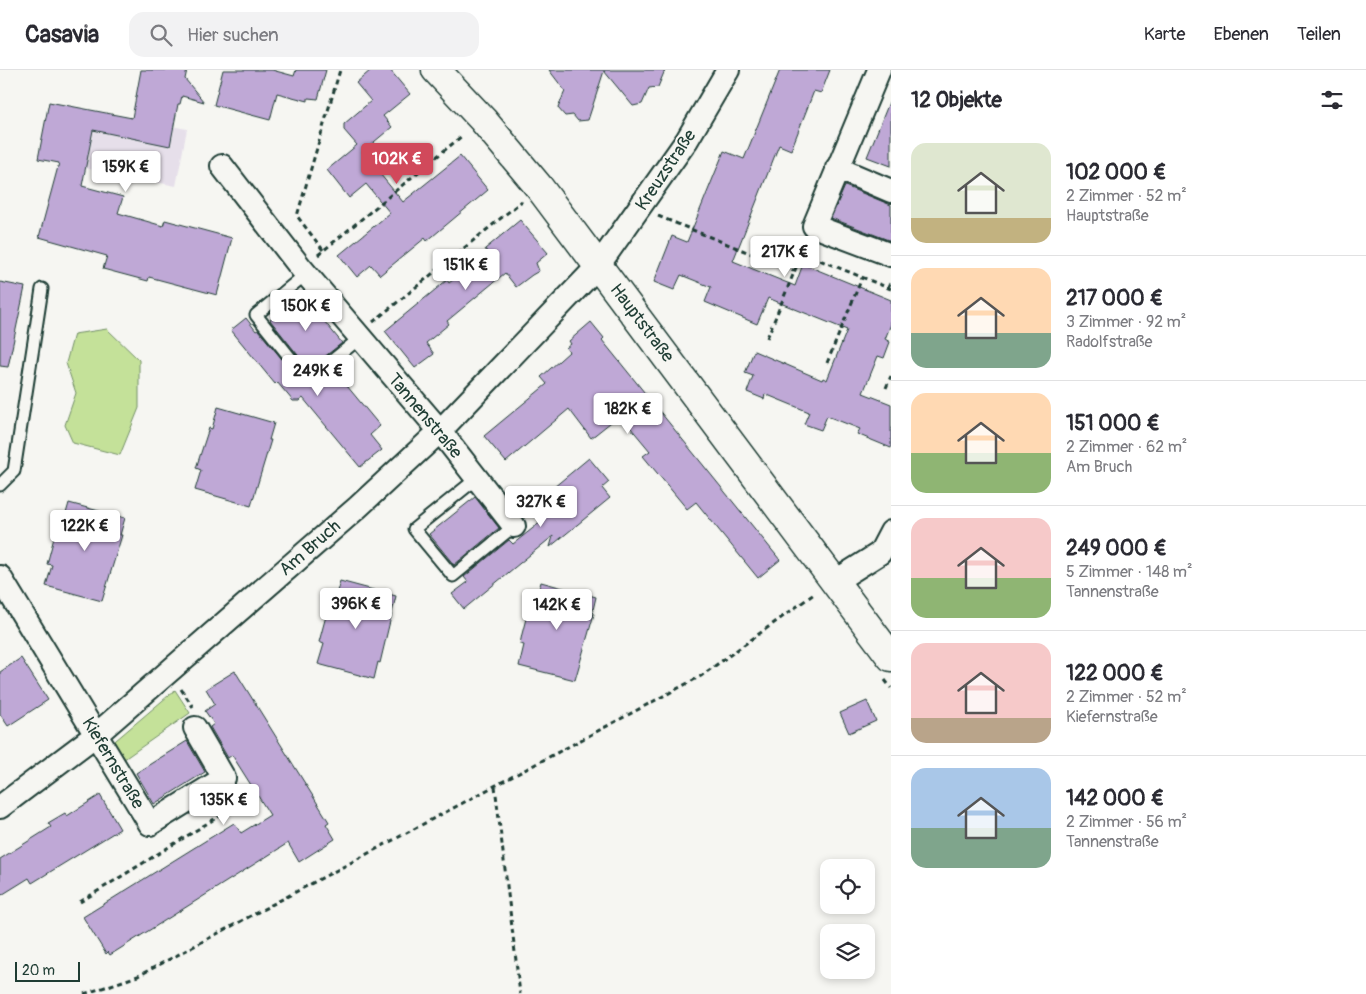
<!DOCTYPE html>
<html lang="de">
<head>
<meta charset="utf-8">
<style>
  :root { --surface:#fff; --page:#f2f2f3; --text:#2b2b33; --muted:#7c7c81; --line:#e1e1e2; --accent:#d1495b }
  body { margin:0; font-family:Pangolin,sans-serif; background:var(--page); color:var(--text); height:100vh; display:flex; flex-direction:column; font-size:19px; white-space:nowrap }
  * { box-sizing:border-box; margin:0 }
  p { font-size:16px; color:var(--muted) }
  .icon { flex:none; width:28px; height:28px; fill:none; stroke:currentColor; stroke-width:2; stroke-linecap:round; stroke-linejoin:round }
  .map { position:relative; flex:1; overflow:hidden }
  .details { display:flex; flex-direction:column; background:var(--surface); width:475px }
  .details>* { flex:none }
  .buttons { position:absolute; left:820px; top:789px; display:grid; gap:10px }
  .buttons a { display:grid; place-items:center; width:55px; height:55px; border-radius:10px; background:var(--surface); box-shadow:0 2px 8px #0003; font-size:25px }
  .scale { position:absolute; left:15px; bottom:12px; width:65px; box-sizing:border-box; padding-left:5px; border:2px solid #1f3d34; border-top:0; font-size:14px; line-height:18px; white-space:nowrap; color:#1f3d34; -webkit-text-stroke:4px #f6f6f2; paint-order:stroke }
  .price { position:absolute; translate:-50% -42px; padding:0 11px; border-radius:5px; background:#fff; color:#222; font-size:16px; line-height:32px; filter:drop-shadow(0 1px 2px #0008) }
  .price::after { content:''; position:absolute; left:50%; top:30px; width:15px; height:11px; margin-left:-8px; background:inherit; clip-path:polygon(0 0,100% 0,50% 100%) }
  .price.selected { background:var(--accent); color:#fff }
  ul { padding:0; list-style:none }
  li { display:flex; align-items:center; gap:15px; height:125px; padding:0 20px }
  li+li { border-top:1px solid var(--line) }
  li span { display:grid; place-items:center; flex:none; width:140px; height:100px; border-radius:15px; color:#555 }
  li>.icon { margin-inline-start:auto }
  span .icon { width:60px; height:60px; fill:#fffc; stroke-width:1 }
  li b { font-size:21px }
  h2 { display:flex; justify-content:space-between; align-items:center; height:60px; padding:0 20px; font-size:21px }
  header { display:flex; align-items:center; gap:30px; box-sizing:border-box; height:70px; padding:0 25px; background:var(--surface); border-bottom:1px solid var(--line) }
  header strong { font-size:24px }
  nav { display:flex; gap:28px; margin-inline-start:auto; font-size:18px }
  .search { width:350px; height:45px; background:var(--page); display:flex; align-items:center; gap:12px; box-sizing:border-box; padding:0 18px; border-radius:15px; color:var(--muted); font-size:19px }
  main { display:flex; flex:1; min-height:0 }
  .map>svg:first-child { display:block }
</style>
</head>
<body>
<header>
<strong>Casavia</strong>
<div class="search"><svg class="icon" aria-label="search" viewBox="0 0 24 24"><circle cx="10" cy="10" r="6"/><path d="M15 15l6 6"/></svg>Hier suchen</div>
<nav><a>Karte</a><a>Ebenen</a><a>Teilen</a></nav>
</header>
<main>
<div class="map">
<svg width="891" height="924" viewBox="0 0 891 924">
  <rect width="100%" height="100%" fill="#f6f6f2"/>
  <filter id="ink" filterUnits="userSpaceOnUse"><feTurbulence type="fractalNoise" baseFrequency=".02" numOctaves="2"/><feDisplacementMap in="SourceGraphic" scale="10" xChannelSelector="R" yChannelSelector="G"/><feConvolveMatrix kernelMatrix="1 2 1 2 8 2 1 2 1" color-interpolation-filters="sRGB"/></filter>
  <g filter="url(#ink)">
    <path fill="#e6dfea" d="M49 32 187 59 176 116 38 89Z"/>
    <path fill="#c4e199" stroke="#728f66" d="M107 259 139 290V338L120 385 73 373 65 355 76 323 66 293 74 264Z
      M175 620 190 643 120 692 109 676Z"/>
    <path fill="#bfa8d6" stroke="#1f3d34" d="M141 0H187L185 9 204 32 182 26 180 34H178L170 76 93 60 82 116 123 127 118 143 163 156 165 150 232 168 217 225 149 207 148 211 103 199 107 186 39 167 59 93 38 89 49 32 132 48Z
      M223 0H272L294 6 296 0H326L318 29 308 28V31L277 23 270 50 214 35Z
      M371 0H390L410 24 383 46 392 57 362 82 403 132 460 86 488 120 427 171 425 168 380 205 371 195 357 207 339 185 390 143 366 114 349 128 327 100 357 75 344 60V54L371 31 356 13Z
      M549 0H665L658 17 649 18 642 34 633 36 604 1 588 50 578 51 573 45 565 46 558 38 565 21Z
      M780 0H830L821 23 814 21 791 80 779 75 733 191 795 216 803 194 891 230V254L885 269 890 272 884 288 878 286 863 323 891 334V378L857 364 860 359 827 346 821 360 804 354 809 342 765 324 764 329 747 322 753 306 745 303 754 281 822 310 823 308 827 310 847 260 768 228 757 254 705 232 711 217 681 205 674 220 654 212 672 166 687 172 724 81 744 89Z
      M890 30H891V96L867 87Z
      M845 116 891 135V171L831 148Z
      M520 150 548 183 536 193 539 201 532 205 516 217 505 203 447 251 449 254 426 273 434 284 415 298 385 261 447 210 449 213 487 182 485 179Z
      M0 212 25 217 8 297 0 296Z
      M302 224 342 273 309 299 270 250Z
      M246 248 256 261 258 260 305 317 313 316 333 299 380 356 370 365 382 380 360 397 303 328 299 331H293L277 312 275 314 231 260Z
      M591 252 604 268 602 270 780 490 758 508 696 432 687 439 643 386 650 381 620 345 591 368 569 339 506 392 484 366 547 314 541 307 569 282 566 278 571 274 569 271Z
      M218 337 274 353 269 370H271L251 436 195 420 201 400 196 398 209 358 212 359Z
      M589 388 609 412 602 418 610 428 550 477 553 466 464 539 452 524 468 512 464 507 509 470 513 474 542 451 530 437Z
      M475 427 499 458 454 495 429 464Z
      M69 433 125 448 120 465H122L102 531 46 516 52 495 47 494 55 464 59 453 63 454Z
      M340 511 396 526 380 593 378 592 374 609 318 594 324 574 319 572 330 531 334 532Z
      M541 512 596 527 592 544H594L575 610 519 596 524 575 520 574 522 564 530 533 535 534Z
      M21 588 48 630 8 656 0 644V602Z
      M235 601 329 752 326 754 335 769 299 792 288 773 110 885 108 882 106 884 83 847 234 753 241 763 270 745 232 685 228 688 210 657 214 654 205 641 215 634 206 619Z
      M867 631 876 651 849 663 840 643Z
      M187 671 205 702 154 734 136 703Z
      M100 725 120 759 32 813 29 808 0 826V789L51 757 48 753 65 743 67 746Z"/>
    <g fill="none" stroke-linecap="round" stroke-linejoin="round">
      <g stroke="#1f3d34" stroke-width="15">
        <path id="service" d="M306 204 256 245 308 310 360 268
          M476 409 414 459 453 506 514 456
          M0 415 14 401 42 219"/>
      </g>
      <g stroke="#1f3d34" stroke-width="26">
        <path id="minor" d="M879 0 814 156 891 185
          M222 96 301 198 440 361 514 456
          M837 98 891 121
          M0 507 150 754 224 708 195 658
          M834 512 880 483 891 462
          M0 737 97 664 358 437 440 361 598 196 687 70 728 0"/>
      </g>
      <g stroke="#1f3d34" stroke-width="31">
        <path id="tertiary" d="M436 0 483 50 539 117 891 587"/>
      </g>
      <path stroke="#1f3d34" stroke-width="3" stroke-dasharray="5 4" stroke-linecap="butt" d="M658 146 794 201
        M323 180 297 146 340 0
        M795 180 891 219
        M318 185 463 65
        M788 199 798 171
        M888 218 891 211
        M373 252 522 131
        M767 268 802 183
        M827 293 862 208
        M886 318 891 306
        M885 610 891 618
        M181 619 193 637
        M495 716 520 924
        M80 832 250 727 244 717
        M84 924 138 906 701 606 814 524"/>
      <use href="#service" stroke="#f6f6f2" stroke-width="11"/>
      <use href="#minor" stroke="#f6f6f2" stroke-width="22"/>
      <use href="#tertiary" stroke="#f6f6f2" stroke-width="28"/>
    </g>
  </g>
  <g text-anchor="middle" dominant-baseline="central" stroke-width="4" stroke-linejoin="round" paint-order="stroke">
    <g font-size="18" fill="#1f3d34" stroke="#f6f6f2">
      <text transform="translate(666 100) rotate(-56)">Kreuzstraße</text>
      <text transform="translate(642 253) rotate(53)">Hauptstraße</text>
      <text transform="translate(425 346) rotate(50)">Tannenstraße</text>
      <text transform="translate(310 478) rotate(-41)">Am Bruch</text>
      <text transform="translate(113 693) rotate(59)">Kiefernstraße</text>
    </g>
  </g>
</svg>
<div class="buttons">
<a><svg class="icon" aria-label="locate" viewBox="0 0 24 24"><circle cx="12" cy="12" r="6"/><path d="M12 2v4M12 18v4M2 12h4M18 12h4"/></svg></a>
<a><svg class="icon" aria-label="layers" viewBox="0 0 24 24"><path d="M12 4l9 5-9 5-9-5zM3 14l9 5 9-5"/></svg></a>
</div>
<div class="scale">20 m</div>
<b class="price selected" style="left:397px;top:115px">102K €</b>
<b class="price" style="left:126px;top:123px">159K €</b>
<b class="price" style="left:785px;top:208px">217K €</b>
<b class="price" style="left:466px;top:221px">151K €</b>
<b class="price" style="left:306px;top:262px">150K €</b>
<b class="price" style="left:318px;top:327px">249K €</b>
<b class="price" style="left:628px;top:365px">182K €</b>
<b class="price" style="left:541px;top:458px">327K €</b>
<b class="price" style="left:85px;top:482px">122K €</b>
<b class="price" style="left:356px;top:560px">396K €</b>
<b class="price" style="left:557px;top:561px">142K €</b>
<b class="price" style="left:224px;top:756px">135K €</b>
</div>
<section class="details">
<h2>12 Objekte<svg class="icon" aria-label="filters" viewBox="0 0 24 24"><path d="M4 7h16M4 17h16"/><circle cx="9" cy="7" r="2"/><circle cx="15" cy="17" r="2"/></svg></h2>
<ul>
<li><span style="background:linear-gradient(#dfe7d0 75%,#c2b280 0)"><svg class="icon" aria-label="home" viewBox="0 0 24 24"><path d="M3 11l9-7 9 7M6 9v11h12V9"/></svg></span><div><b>102 000 €</b><p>2 Zimmer · 52 m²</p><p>Hauptstraße</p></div></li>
<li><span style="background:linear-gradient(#ffd9b3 65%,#7fa58c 0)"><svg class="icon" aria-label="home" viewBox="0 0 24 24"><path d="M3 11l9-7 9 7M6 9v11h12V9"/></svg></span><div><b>217 000 €</b><p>3 Zimmer · 92 m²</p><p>Radolfstraße</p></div></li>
<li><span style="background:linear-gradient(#ffd9b3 60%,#8fb573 0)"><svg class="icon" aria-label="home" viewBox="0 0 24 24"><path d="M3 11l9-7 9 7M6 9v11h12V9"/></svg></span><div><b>151 000 €</b><p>2 Zimmer · 62 m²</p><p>Am Bruch</p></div></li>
<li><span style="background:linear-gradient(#f6c9c9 60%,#8fb573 0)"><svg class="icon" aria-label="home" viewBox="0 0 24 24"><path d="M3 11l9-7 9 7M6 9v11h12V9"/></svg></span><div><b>249 000 €</b><p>5 Zimmer · 148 m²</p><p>Tannenstraße</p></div></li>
<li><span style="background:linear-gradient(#f6c9c9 75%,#b9a48a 0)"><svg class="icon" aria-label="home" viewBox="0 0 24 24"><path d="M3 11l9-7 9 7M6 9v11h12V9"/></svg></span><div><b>122 000 €</b><p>2 Zimmer · 52 m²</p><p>Kiefernstraße</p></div></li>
<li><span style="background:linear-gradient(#a9c7e8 60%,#7fa58c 0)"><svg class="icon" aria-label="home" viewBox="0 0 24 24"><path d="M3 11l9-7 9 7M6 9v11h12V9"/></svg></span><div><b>142 000 €</b><p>2 Zimmer · 56 m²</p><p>Tannenstraße</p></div></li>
</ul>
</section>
</main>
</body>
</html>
